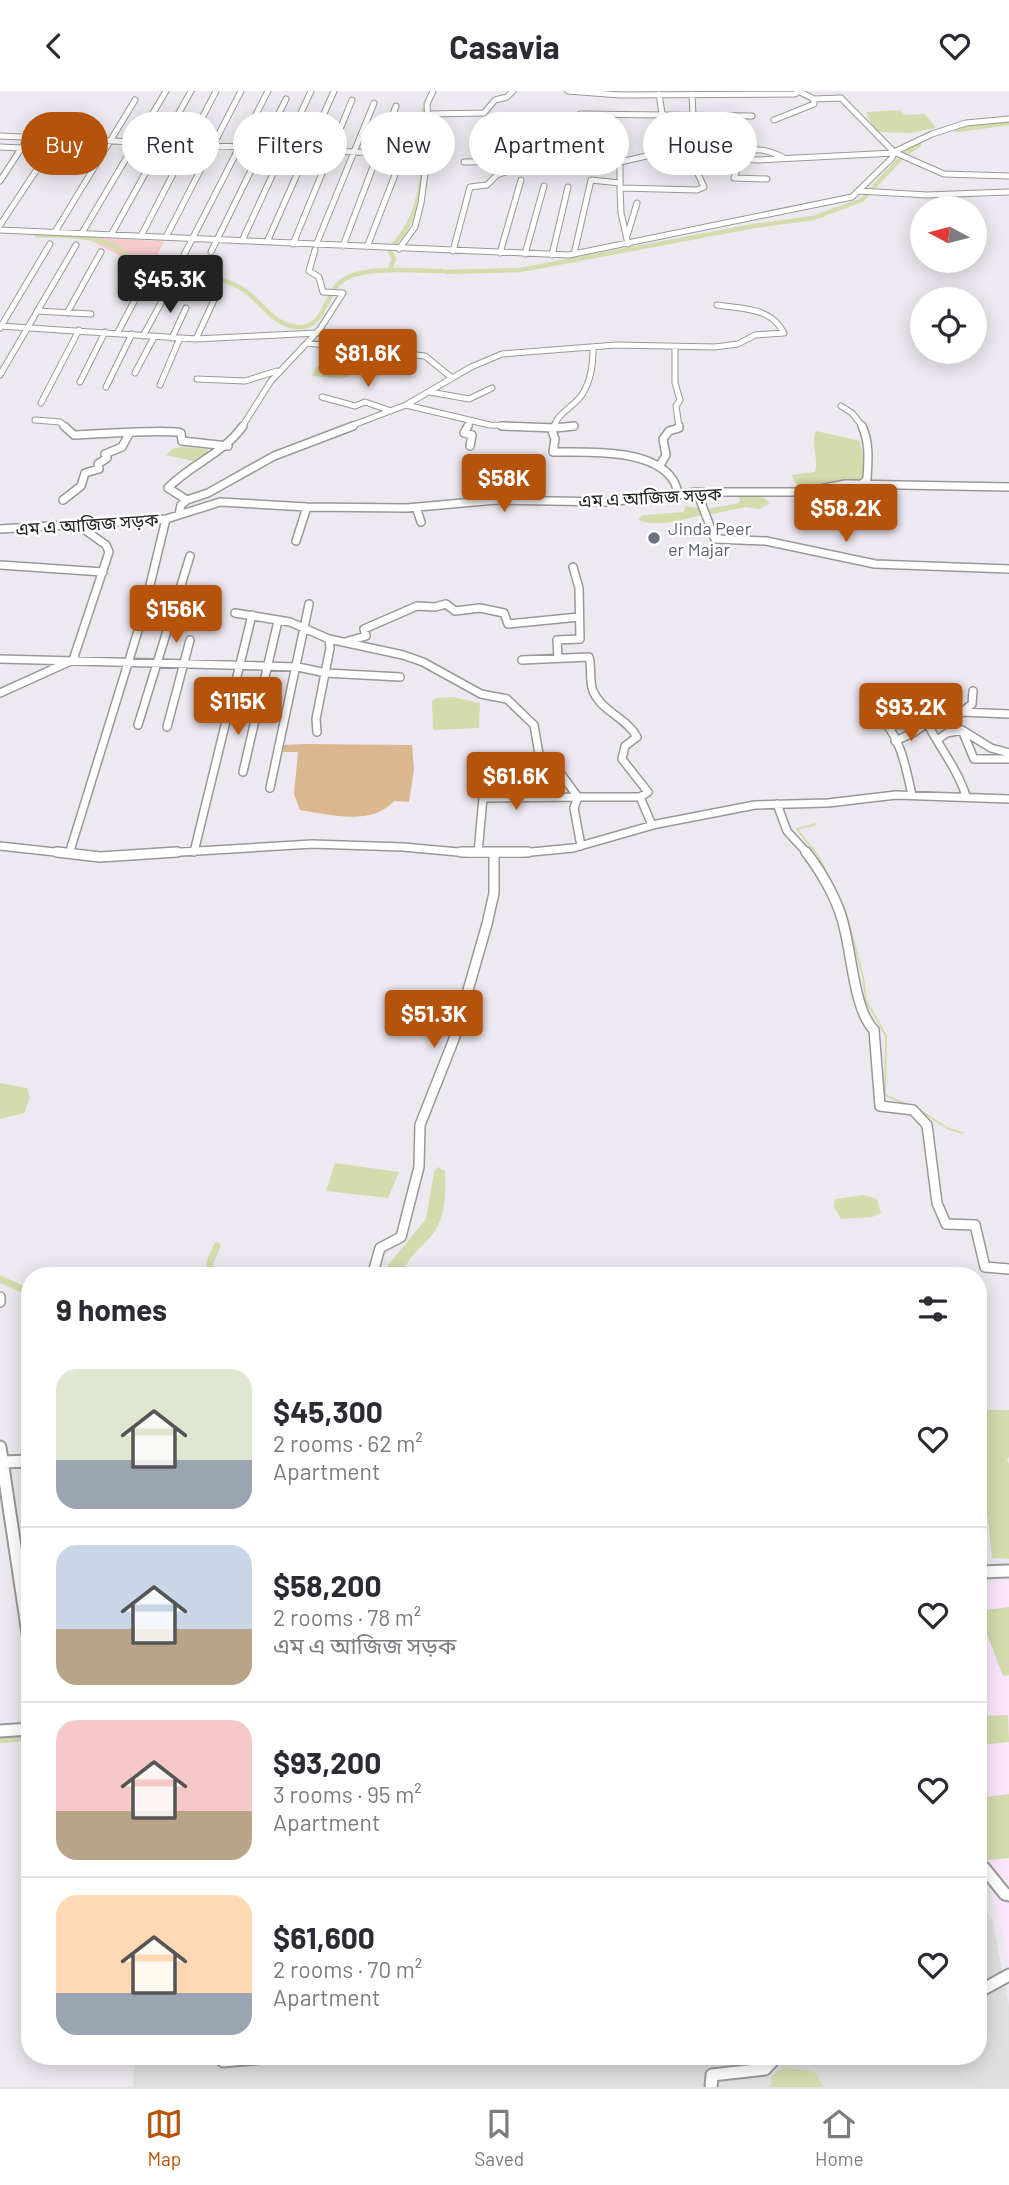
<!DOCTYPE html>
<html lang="en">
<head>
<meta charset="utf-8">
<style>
  :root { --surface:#fff; --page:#f7f7f7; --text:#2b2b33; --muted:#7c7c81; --line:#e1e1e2; --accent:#b45309 }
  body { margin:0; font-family:Barlow,"Noto Sans Bengali",sans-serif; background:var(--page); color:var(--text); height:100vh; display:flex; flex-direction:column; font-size:26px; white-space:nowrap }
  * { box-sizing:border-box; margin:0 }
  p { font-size:23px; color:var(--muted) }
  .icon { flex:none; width:38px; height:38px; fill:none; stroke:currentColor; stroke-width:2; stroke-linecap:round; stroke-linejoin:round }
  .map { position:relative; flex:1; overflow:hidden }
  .sheet { position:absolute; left:21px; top:1176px; width:966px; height:798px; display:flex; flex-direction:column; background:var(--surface); border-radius:28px; box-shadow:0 4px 18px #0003 }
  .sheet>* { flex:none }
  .banner { position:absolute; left:21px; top:21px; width:968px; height:63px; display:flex; gap:14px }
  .needle { width:46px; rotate:277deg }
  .controls { position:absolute; left:910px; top:105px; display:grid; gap:14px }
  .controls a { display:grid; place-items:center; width:77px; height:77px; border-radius:50%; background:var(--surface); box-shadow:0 4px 18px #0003; font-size:35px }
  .price { position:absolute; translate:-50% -60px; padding:0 16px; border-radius:7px; background:var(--accent); color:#fff; font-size:23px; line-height:46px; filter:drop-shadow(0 2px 4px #0008) }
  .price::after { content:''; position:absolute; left:50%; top:42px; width:21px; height:16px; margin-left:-10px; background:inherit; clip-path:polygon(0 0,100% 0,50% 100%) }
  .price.selected { background:#222; color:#fff }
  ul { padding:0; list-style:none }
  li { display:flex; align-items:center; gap:21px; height:175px; padding:0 35px }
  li+li { border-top:2px solid var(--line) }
  li span { display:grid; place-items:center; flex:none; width:196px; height:140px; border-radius:21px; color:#555 }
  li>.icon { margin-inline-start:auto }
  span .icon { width:84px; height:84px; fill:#fffc; stroke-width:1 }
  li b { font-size:30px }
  h2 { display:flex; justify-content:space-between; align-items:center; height:84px; padding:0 35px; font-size:30px }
  .chip { padding:0 24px; border-radius:32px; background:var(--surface); box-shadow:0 4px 18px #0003; font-size:24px; line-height:63px }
  .chip.selected { background:var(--accent); color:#fff }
  header { display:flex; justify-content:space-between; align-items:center; height:91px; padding:0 35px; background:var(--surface); font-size:32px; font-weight:700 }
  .tab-bar { display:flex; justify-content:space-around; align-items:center; height:98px; border-top:2px solid var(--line); background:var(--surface); font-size:19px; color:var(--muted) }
  .tab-bar a { display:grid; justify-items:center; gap:4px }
  .tab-bar .selected { color:var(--accent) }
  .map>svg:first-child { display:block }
</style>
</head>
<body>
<header><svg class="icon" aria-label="back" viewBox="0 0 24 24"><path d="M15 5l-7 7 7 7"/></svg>Casavia<svg class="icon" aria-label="heart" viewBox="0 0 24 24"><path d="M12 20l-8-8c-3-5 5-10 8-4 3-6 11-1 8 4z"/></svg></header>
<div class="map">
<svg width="1009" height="1996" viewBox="0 0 1009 1996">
  <rect width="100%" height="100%" fill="#eee9f1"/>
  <path fill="#dfdfe0" d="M978 1818 992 1826 1009 1915V1996H133L135 1965H978Z"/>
  <path fill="#fbe6fd" d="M1009 1490V1883L1004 1848 978 1755V1492Z"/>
  <path fill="#f6cbcb" d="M97 147 160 150 164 151 149 180 91 150Z"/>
  <path fill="#dab78e" d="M305 653 412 654 414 679 409 711 394 710C372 735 330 724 300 719L294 703 298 661H283L284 654Z"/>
  <path fill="#d4dbad" d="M900 19 903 24 925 23 936 37 910 42 879 41 870 31 866 21Z
    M324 272 346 273 359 281 343 287 312 285 315 277Z
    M816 340 860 350 864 372 862 390 797 394 791 384 815 381C819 367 810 353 816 340Z
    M181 356 207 358 210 362 197 371 165 364 174 357Z
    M739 403 761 405 770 412 759 418 746 416 712 423 707 421V418L739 412 740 408 735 405Z
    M685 415 699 417 702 424C686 428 652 438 638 428L643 424 684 421Z
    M453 606 480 612 479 637 433 639 432 610 436 607Z
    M0 992 27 997 30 1006 24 1022 0 1028Z
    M335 1072 399 1081 388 1107 326 1100Z
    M438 1076 445 1080C446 1099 446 1123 435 1140 425 1155 405 1166 403 1185H384L388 1174 426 1128 434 1080Z
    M864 1104 877 1108 881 1122 872 1126 841 1128 834 1116 835 1108Z
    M978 1319H1009V1366L1007 1368 1009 1373V1468L992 1467 988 1426 978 1424Z
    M1009 1516V1584L1003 1585 978 1520Z
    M1008 1624 1009 1651 978 1654V1625Z
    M1009 1703V1767L987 1769 978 1739V1707Z
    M785 1976 815 1981 823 1996H771V1985Z"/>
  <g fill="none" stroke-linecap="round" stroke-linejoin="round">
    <path stroke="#d4dbad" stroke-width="2" d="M816 733 797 738 819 766 832 793
      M836 801 845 818 863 886 866 909 886 945 885 1004 908 1014
      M916 1017 949 1038 963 1042"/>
    <path stroke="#d4dbad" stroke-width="4.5" d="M957 39 1009 32
      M905 63 919 54
      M870 100 902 66
      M37 144C63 145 91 143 115 156 125 161 132 170 142 174 154 180 175 178 189 180 202 181 234 192 244 199 260 210 271 230 291 235 323 243 324 208 338 193 357 173 416 180 442 180
      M389 180 394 168 389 158C427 125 424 66 424 19
      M446 181 520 179 754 135 813 127 862 109 867 104"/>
    <path stroke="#d4dbad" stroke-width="7" d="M211 1185 210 1171 217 1155
      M0 1188 30 1202"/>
    <path stroke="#d4dbad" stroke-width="9" d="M0 1648 30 1645"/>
    <g stroke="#999" stroke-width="7">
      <path id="minor-far3" d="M568 0 620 4 795 3 799 0
        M800 1 814 8 841 7 894 61 944 83 1009 85
        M659 3 668 61
        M431 23 484 22 495 9 507 6 513 0
        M774 29 814 13V8
        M0 45 378 62
        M0 56 21 57
        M682 63 689 28 693 24 692 3
        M734 68C752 55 765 57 784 67
        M737 68 739 73 734 87 767 88
        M464 71 521 70 577 76
        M0 90 28 47
        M620 97V71L664 61 757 69 894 62
        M859 100 927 104 1009 101
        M0 134 57 48
        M0 139 569 164 852 106 892 67 894 61 932 43 966 32 1009 28
        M55 141 135 9
        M82 142 166 0
        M111 144 191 0
        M141 145 216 0
        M627 145 637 112
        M166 146 241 0
        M242 150 311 0
        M267 151 334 0
        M293 153 352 9
        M628 153 621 122 620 97 697 99 704 96 697 81V65
        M316 154 374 12
        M343 155 396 15
        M367 156 400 71
        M399 158 415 136 421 112 429 53 427 13 433 0
        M453 160 470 96 487 94 497 84 525 74 529 50 580 23 752 25
        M211 161 286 8
        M500 162 521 89
        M525 163 544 95
        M574 163 591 89 620 92
        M184 164 268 0
        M552 164 568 96
        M37 220 91 223
        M67 222 101 161
        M0 235 196 248 317 242
        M0 237 50 153
        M118 241 149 182
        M143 245 173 190
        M172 247 186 217
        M196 248 214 209
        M307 252 425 265 452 287
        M675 257V292L680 309 676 315 679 336
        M135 282 154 246
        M0 284 76 154
        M197 288 245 290 277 280
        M80 291 105 241
        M160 294 180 247
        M106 296 132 243
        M430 301 469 308 492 297
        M322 306 355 315 365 311 391 320
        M41 312 79 239
        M406 314 490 334 539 336
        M841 315 852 322 863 336
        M35 329 60 331 66 336
        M242 336 271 290 320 238 343 202 323 201 319 186 309 180 315 159
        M348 336 406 314 471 276 502 263 616 254 715 256 738 253 755 244 784 242C771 216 743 218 717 214
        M467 336 470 331
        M555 336C555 323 576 315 583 302 591 289 593 273 593 258
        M562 336 574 335"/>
    </g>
    <g stroke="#999" stroke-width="10">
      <path id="minor-far2" d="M64 335 74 344C109 343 143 339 178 341L181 342 182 350 228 355
        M468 335 464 342 472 344 470 355
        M502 335 555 337V335
        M551 337 555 348 553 361C586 361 653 357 673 389 676 393 677 399 679 404
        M555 337 574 335
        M659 376 666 364 663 348 669 340 679 337V335
        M862 393 867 388C868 370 870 352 862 335
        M697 401 715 448 766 450 875 473 1009 478
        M63 409 81 395 85 382 99 378 98 373 107 367 105 363 122 356 129 343
        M187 409 168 397C191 373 223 363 243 335
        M496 409 495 400 500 386
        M416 416 421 431
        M179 423 181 414 187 409 208 402 274 365 353 335
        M0 438 166 428 220 411 307 416 407 417 496 409 608 411 697 401H804L846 393 1009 396
        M296 450 307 416
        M0 474 103 481
        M235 522 290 531 329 548 403 564 423 571 481 603 507 608 534 634 539 663 561 683 578 706
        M348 550 366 545 364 538 417 515 435 516 446 513 455 520 480 517 504 522 508 533 579 526
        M558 567 557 549 580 548 579 497 573 476
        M0 568 298 576 326 582 400 586
        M522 569 589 566C592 577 589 590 593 600 602 621 627 627 637 646L625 655 622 668 648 701 640 706 652 734
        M973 600 972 613 962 621 1009 623
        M0 602 73 569 109 461 106 454 78 434
        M962 621 927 632C940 657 958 679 966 705
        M877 623C900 642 906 677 912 704
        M138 634 190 465
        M887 634 927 632
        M167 636 190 549
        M317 641 316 628 330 557 329 548
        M937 649 947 642 962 639
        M895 650 913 642 927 632
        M1009 662 991 657 962 639 974 668H1009
        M243 681 278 530
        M270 697 309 513
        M777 713 787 740 808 763
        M0 755 73 763
        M581 755 574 717 578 706H640
        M194 761 252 524
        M478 762 483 707 578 706
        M69 763 142 527 166 428
        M148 763 312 753 403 756 469 762H521L573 757 657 733 755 714 828 712 896 704 1009 708"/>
    </g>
    <g stroke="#999" stroke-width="12">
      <path id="minor-far1" d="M57 761 100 766 177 761
        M461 761H528
        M806 761C823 783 840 813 845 840 852 868 855 920 874 939L880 1015 913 1019 927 1034 937 1112 946 1133 975 1134 985 1176 1009 1178
        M372 1185 380 1157 401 1146 419 1076 420 1034 454 948 487 833 494 802V762
        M0 1206V1211"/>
    </g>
    <g stroke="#999" stroke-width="15">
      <path id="minor" d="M0 1356 30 1556
        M3 1371 30 1370
        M978 1481 1009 1480
        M0 1640 30 1638
        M978 1775 984 1777 1005 1803 1009 1804
        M978 1901 1009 1884
        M222 1965 223 1970 279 1965
        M711 1996 712 1984 765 1978 777 1965"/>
    </g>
    <use href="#minor-far3" stroke="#fff" stroke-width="5"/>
    <use href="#minor-far2" stroke="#fff" stroke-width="7"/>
    <use href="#minor-far1" stroke="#fff" stroke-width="9"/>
    <use href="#minor" stroke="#fff" stroke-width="11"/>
  </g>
  <circle fill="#6b7280" stroke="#fff" stroke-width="2.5" cx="654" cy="447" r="7"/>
  <g text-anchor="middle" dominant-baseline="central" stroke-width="5" stroke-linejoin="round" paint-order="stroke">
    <g font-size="18" fill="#222" stroke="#fff">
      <text transform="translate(650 406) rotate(-3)">এম এ আজিজ সড়ক</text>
      <text transform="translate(87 433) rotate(-4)">এম এ আজিজ সড়ক</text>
    </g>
    <g font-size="18" fill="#5b616d" stroke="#fff" text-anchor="start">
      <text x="668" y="437">Jinda Peer<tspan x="668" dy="21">er Majar</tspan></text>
    </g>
  </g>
</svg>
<div class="controls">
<a><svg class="needle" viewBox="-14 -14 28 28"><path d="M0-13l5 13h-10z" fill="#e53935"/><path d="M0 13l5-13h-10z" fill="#7c7c81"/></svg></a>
<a><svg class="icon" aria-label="locate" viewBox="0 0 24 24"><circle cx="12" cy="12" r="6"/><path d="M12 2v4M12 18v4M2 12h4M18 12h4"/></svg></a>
</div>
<b class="price selected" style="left:170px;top:224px">$45.3K</b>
<b class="price" style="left:368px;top:298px">$81.6K</b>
<b class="price" style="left:504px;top:423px">$58K</b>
<b class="price" style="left:846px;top:453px">$58.2K</b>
<b class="price" style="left:176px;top:554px">$156K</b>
<b class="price" style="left:238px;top:646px">$115K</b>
<b class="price" style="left:911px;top:652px">$93.2K</b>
<b class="price" style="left:516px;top:721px">$61.6K</b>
<b class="price" style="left:434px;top:959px">$51.3K</b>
<div class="banner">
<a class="chip selected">Buy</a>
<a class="chip">Rent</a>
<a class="chip">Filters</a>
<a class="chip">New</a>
<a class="chip">Apartment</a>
<a class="chip">House</a>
</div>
<section class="sheet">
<h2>9 homes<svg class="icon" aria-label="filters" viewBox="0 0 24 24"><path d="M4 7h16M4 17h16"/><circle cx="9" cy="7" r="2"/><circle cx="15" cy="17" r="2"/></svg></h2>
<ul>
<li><span style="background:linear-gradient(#dfe7d0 65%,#9aa5b1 0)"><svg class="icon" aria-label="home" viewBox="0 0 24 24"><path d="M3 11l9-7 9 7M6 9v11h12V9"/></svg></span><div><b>$45,300</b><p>2 rooms · 62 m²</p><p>Apartment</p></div><svg class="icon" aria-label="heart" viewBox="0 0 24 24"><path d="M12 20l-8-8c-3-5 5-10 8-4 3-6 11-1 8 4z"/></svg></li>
<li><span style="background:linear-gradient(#c9d6e8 60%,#b9a48a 0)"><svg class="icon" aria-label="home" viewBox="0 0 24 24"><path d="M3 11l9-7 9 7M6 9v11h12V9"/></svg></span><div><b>$58,200</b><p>2 rooms · 78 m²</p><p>এম এ আজিজ সড়ক</p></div><svg class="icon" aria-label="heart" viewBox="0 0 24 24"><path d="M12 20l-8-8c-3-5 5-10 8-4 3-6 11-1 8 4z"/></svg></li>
<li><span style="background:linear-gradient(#f6c9c9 65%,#b9a48a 0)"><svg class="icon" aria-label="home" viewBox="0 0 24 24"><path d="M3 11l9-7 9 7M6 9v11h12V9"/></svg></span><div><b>$93,200</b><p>3 rooms · 95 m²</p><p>Apartment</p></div><svg class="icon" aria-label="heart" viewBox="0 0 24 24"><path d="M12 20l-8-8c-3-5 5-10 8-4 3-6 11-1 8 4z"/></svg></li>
<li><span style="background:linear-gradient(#ffd9b3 70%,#9aa5b1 0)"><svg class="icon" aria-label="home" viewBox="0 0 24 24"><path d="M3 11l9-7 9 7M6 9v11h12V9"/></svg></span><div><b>$61,600</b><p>2 rooms · 70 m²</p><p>Apartment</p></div><svg class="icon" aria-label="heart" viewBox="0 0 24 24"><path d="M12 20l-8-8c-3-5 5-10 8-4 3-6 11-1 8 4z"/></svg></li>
</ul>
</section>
</div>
<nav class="tab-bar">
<a class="selected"><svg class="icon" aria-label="map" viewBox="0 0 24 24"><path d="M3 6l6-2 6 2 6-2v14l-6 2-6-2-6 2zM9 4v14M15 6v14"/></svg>Map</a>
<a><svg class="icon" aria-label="saved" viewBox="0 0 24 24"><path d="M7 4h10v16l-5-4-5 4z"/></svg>Saved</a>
<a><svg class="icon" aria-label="home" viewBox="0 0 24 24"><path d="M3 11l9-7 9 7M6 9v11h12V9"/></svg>Home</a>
</nav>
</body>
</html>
